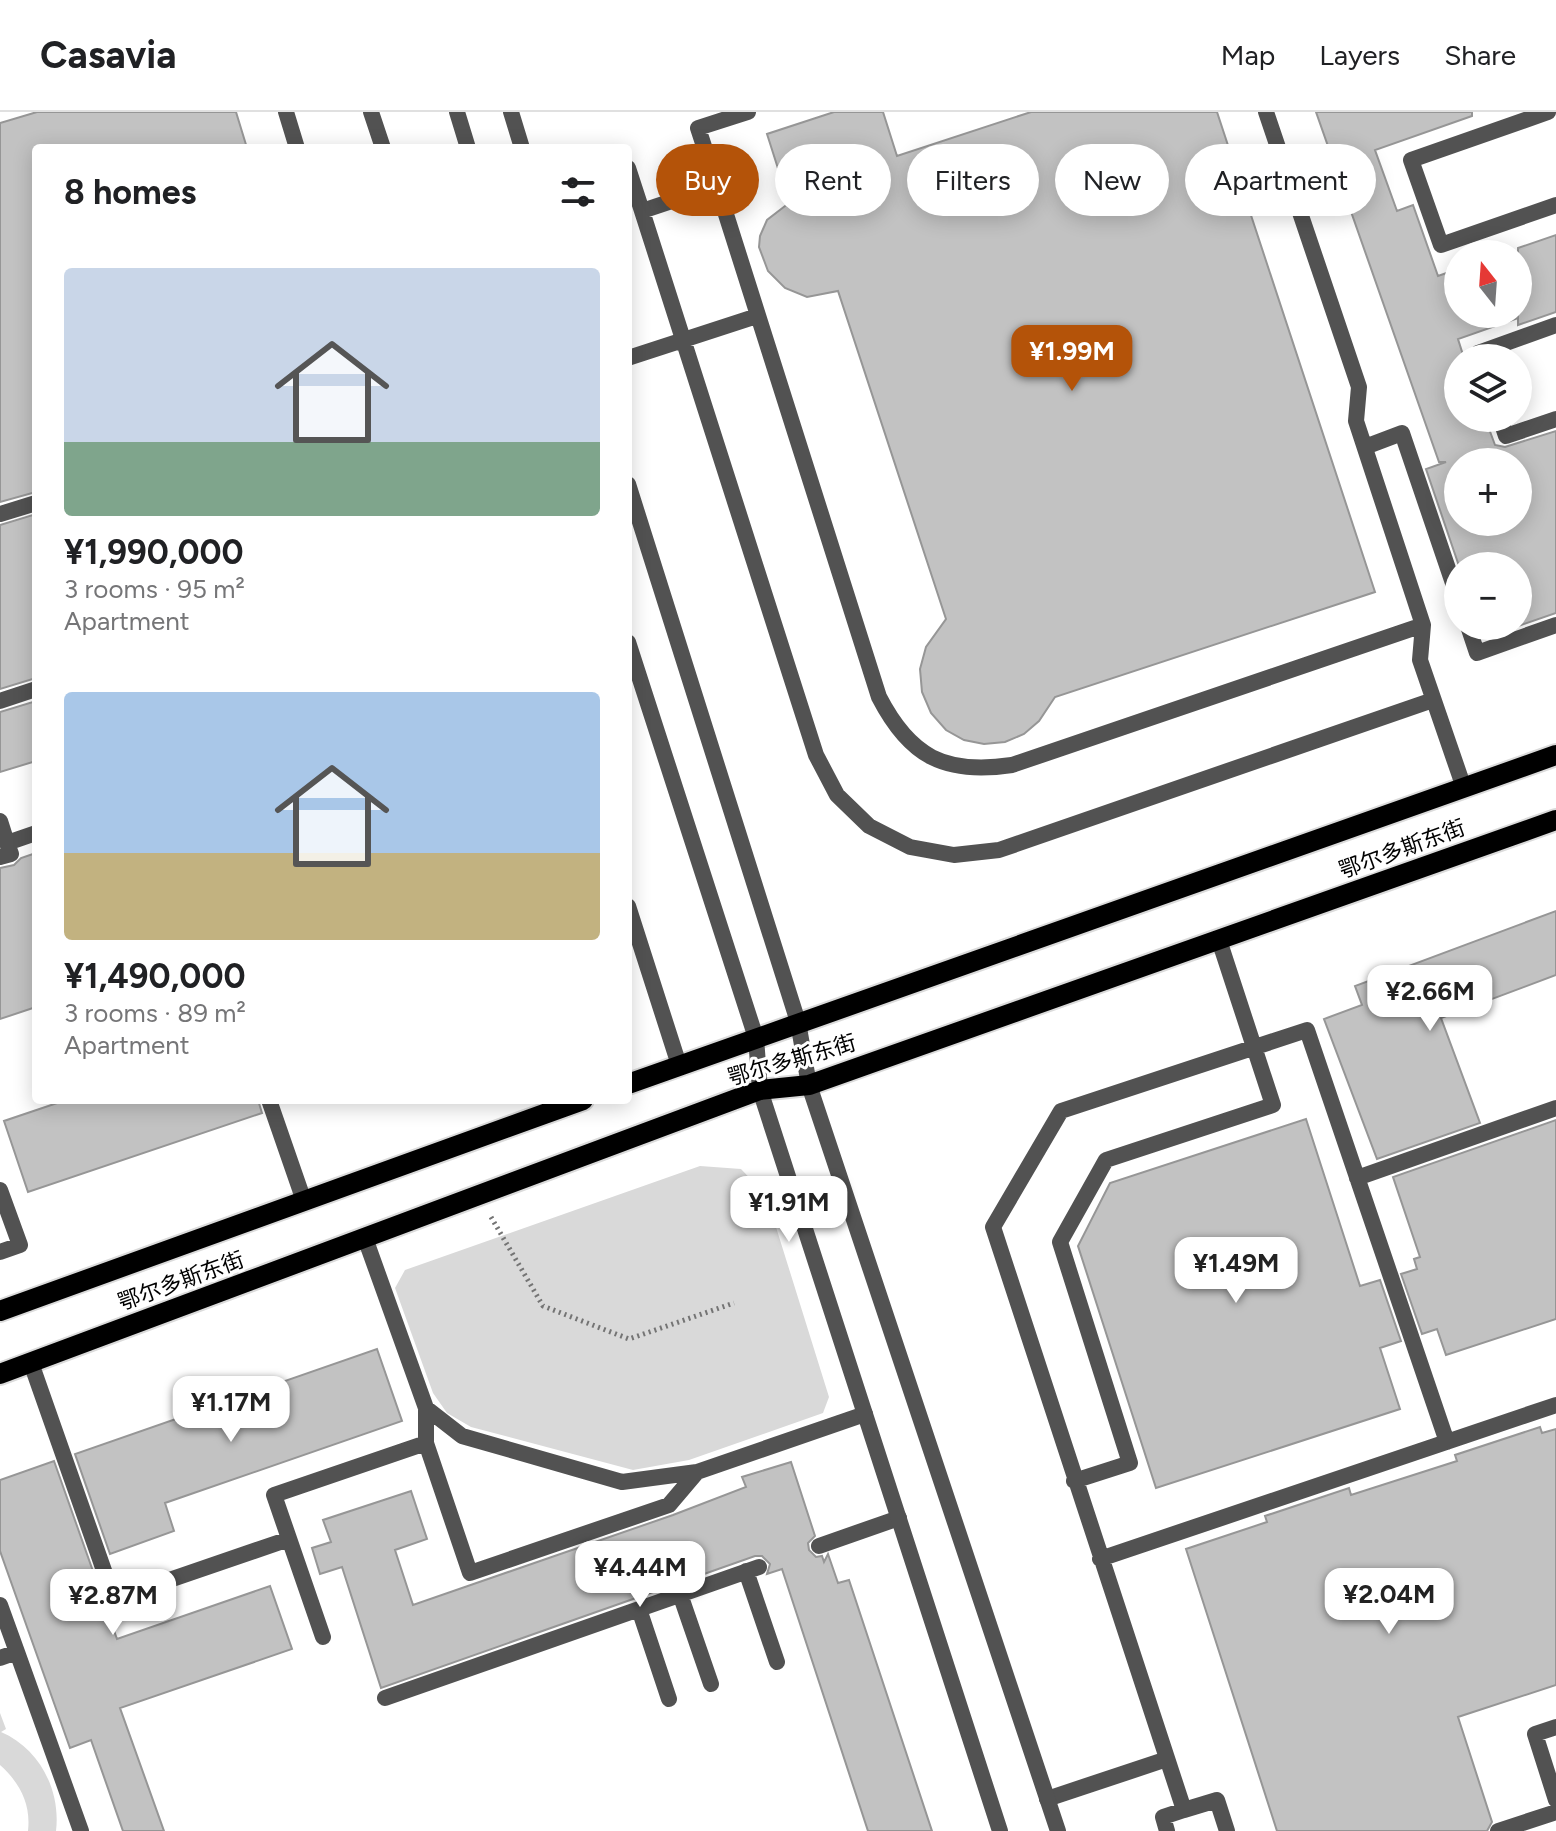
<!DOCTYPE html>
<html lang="en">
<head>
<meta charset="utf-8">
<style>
  :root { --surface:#fff; --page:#f6f6f6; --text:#202124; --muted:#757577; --line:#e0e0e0; --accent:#b45309 }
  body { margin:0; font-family:Figtree,"Noto Sans SC",sans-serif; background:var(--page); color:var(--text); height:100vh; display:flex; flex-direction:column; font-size:30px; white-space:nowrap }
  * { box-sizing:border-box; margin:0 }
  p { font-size:26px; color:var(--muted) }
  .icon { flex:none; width:44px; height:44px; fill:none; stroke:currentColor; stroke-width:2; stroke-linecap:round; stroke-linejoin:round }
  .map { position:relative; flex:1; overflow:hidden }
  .sheet { position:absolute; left:32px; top:32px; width:600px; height:960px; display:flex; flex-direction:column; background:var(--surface); border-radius:8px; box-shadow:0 4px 20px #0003 }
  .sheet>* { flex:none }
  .top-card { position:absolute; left:656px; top:32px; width:760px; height:72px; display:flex; gap:16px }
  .needle { width:52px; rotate:343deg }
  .tools { position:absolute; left:1444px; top:128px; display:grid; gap:16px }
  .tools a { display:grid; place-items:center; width:88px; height:88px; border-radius:50%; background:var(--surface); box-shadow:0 4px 20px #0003; font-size:40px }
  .price { position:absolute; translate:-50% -68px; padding:0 18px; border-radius:16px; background:#fff; color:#222; font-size:26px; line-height:52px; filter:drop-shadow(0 2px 4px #0008) }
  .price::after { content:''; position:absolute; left:50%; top:48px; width:24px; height:18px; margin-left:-12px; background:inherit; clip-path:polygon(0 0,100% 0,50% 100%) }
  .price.selected { background:var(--accent); color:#fff }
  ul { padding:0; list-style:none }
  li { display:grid; align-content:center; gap:16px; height:424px; padding:0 32px }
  li span { display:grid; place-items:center; height:248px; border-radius:8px; color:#555 }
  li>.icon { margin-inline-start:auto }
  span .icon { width:144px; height:144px; fill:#fffc; stroke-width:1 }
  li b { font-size:34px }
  h2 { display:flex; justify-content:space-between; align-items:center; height:96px; padding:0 32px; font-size:34px }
  .pill { padding:0 28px; border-radius:36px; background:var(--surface); box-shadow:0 4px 20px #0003; font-size:28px; line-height:72px }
  .pill.selected { background:var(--accent); color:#fff }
  header { display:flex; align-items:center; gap:48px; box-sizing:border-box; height:112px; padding:0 40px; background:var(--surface); border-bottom:2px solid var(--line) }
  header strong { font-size:38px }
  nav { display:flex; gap:44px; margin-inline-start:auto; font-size:28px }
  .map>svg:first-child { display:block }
</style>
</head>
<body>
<header>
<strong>Casavia</strong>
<nav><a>Map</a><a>Layers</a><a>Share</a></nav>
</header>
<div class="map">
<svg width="1556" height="1719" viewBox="0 0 1556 1719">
  <rect width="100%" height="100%" fill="#fff"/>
  <path fill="#d9d9d9" d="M700 1054 741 1057 766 1083 829 1285 823 1301 689 1348 633 1358 471 1315 447 1301 433 1281 395 1176 405 1158Z
    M0 1601 6 1617 1 1620C39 1636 61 1678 56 1719H28C31 1692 20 1671 0 1653Z"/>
  <path fill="#c2c2c2" stroke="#969696" stroke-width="2" fill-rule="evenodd" d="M37 0H236L247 36H36V380L0 390V11Z
    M834 0H883L897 44 1031 0H1217L1375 480 1055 585 1039 609 1024 622 1005 630 984 632 964 628 946 618 931 601 922 580 920 557 926 535 946 507 838 179 807 185 785 176 768 159 759 135 760 124 767 108 789 91 767 22Z
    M1316 0H1472V4L1375 38 1397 99 1413 93 1438 164 1458 157V202H1518V205V136L1556 123V200L1518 213V206L1458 227 1464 246H1458V306H1485L1495 333 1505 335 1556 319V501L1518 514V454H1459L1426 357 1446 350H1439ZM1458 350H1518V410H1458Z
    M36 402V566L0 577V413Z
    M36 589V649L0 660V600Z
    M36 741V895L0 907V756L14 753 21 746Z
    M1556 799V863L1441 906 1480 1011 1377 1047 1324 907 1362 893 1355 874Z
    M66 988H258L262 1001 28 1080 4 1009Z
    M1306 1007 1360 1174 1380 1168 1401 1229 1380 1236 1400 1297 1156 1376 1078 1134 1110 1071Z
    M1556 1008V1207L1446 1243 1437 1217 1422 1222 1401 1162 1417 1157 1414 1147 1420 1145 1393 1065Z
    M377 1237 402 1309 165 1391 174 1419 110 1442 75 1342Z
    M1540 1315 1542 1321 1556 1317V1573L1458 1605 1492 1710 1487 1719H1277L1186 1437 1267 1410 1265 1404 1349 1376 1351 1383 1457 1349 1455 1343Z
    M54 1349 117 1527 270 1474 292 1537 120 1596 164 1719H123L91 1628 70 1636 0 1439V1368Z
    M791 1350 815 1424 808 1431 809 1438 816 1445 822 1444 824 1450 828 1442 838 1471 849 1468 932 1719H868L782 1457 767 1462 770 1452 762 1444H755L381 1576 342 1455 320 1462 312 1436 331 1430 323 1408 411 1379 427 1427 395 1438 413 1493 673 1403 746 1375 742 1365Z"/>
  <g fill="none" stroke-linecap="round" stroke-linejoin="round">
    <g stroke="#dbdbdb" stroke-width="24">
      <path id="primary" d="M628 972 1556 643
        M0 1199 583 988
        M0 1262 760 978 809 973 1556 708"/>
    </g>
    <path stroke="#747474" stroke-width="5" stroke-dasharray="2 4" stroke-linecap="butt" d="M491 1105 543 1194 629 1227 734 1191"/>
    <path stroke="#525252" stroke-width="16" d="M286 0 297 36
      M371 0 383 36
      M1266 0 1359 275 1356 309 1423 513 1420 548 1464 676
      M1548 0 1411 48 1441 133 1556 93
      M628 56 642 99 717 74 698 16 748 0
      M717 74 879 585C910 645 945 663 1012 653L1423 513
      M642 99 816 643 837 683 869 714 910 735 954 743 999 738 1433 588
      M628 246 757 204
      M1480 246 1478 241 1556 213
      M1500 306 1506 324 1556 307
      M1365 335 1402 321 1458 486
      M0 402 36 391
      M1468 514 1477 541 1556 513
      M0 589 36 577
      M0 709 7 731 36 721
      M0 745 11 742 7 731
      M628 794 679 953
      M269 988 304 1089
      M1357 1066 1556 996
      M0 1078 20 1133 0 1140
      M365 1126 426 1296 462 1324 622 1370 697 1360 865 1302
      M31 1251 114 1487 289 1427
      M426 1296V1331L470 1461 669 1393 697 1360
      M1074 1369 1130 1351 1060 1130 1106 1048 1273 993 1219 828
      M819 1434 899 1406
      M1100 1447 1556 1293
      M746 1459 777 1550
      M680 1482 711 1572
      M0 1493 17 1540
      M639 1497 669 1587
      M323 1525 274 1383 426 1331
      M0 1546 17 1540 81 1719
      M385 1586 759 1455
      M1556 1615 1535 1622 1556 1688
      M1047 1687 1167 1647
      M1184 1698 1217 1688 1227 1719
      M1167 1719 1163 1705 1184 1698 993 1115 1061 999 1307 918 1447 1330
      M1498 1719 1556 1700"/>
    <path stroke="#525252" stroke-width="16" d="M457 0 468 36
      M511 0 522 36
      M628 372 798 910 809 973 1058 1719
      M628 530 756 926 760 978 1000 1719"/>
    <use href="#primary" stroke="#000" stroke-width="20"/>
  </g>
  <g text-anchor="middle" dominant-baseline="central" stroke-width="6" stroke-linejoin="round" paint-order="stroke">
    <g font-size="22" fill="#000" stroke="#fff">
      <text transform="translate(1402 737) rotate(-20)">鄂尔多斯东街</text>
      <text transform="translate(792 948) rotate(-16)">鄂尔多斯东街</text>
      <text transform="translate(181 1169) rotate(-20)">鄂尔多斯东街</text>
    </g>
  </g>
</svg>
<div class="tools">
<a><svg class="needle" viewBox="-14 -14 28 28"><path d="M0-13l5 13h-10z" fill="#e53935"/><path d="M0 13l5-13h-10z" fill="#757577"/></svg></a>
<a><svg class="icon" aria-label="layers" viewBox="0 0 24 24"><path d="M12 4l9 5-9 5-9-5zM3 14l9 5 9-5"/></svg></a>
<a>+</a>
<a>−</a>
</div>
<b class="price selected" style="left:1072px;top:281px">¥1.99M</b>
<b class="price" style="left:1430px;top:921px">¥2.66M</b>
<b class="price" style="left:789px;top:1132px">¥1.91M</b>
<b class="price" style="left:1236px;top:1193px">¥1.49M</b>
<b class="price" style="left:231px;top:1332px">¥1.17M</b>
<b class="price" style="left:640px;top:1497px">¥4.44M</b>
<b class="price" style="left:1389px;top:1524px">¥2.04M</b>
<b class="price" style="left:113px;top:1525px">¥2.87M</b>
<div class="top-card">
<a class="pill selected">Buy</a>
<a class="pill">Rent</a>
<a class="pill">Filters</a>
<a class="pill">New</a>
<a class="pill">Apartment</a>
</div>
<section class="sheet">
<h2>8 homes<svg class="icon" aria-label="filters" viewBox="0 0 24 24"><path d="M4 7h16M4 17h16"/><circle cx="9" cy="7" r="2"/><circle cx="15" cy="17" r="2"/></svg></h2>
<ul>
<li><span style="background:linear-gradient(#c9d6e8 70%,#7fa58c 0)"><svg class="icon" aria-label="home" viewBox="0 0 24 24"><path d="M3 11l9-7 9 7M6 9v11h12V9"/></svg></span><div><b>¥1,990,000</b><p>3 rooms · 95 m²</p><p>Apartment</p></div></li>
<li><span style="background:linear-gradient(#a9c7e8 65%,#c2b280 0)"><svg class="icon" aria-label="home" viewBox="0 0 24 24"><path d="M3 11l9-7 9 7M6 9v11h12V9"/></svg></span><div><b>¥1,490,000</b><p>3 rooms · 89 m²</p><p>Apartment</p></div></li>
</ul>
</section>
</div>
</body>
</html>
